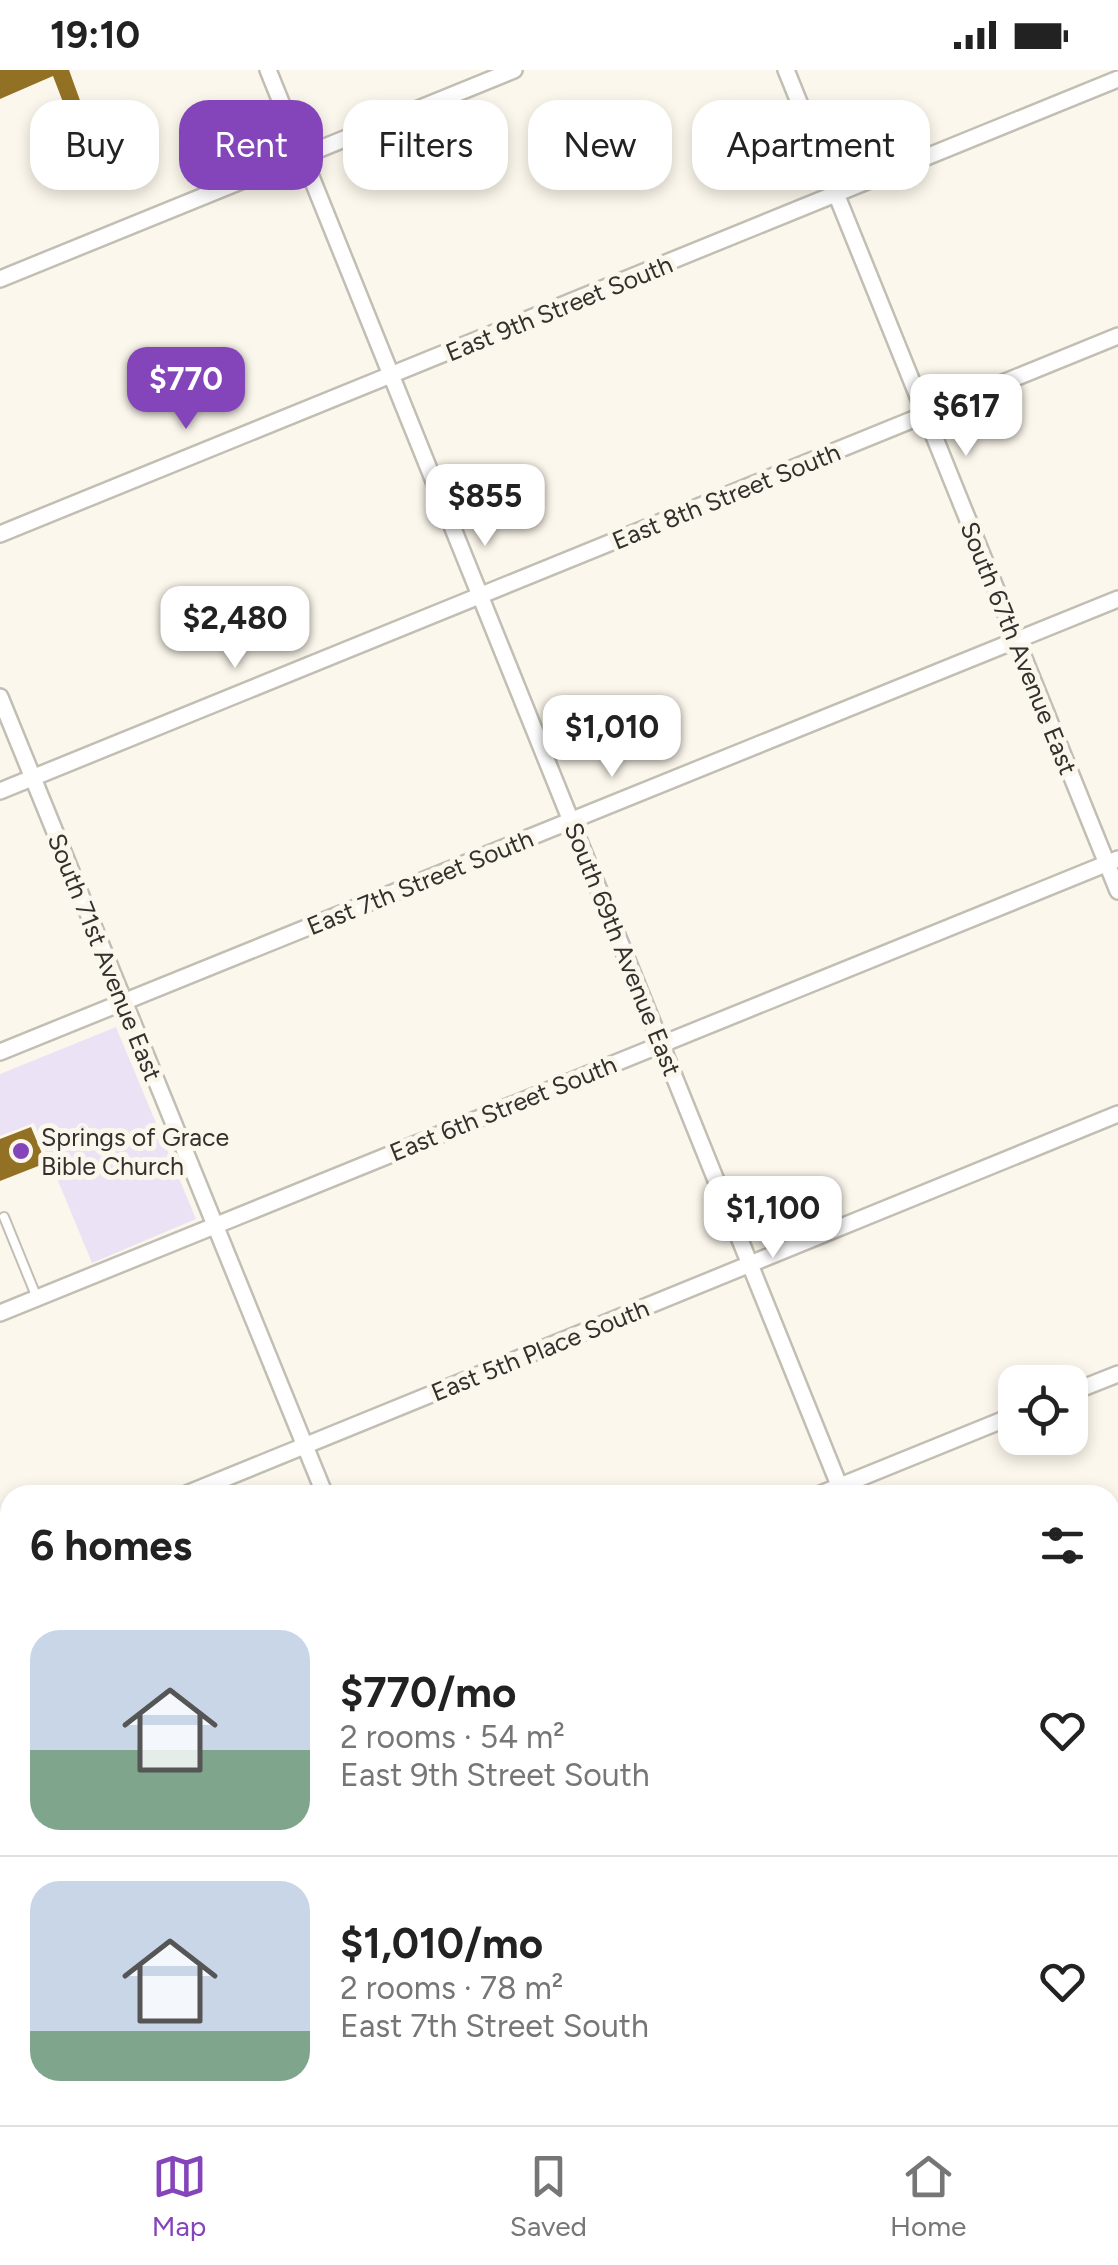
<!DOCTYPE html>
<html lang="en">
<head>
<meta charset="utf-8">
<style>
  :root { --surface:#fff; --page:#f6f6f6; --text:#222; --muted:#767676; --line:#e0e0e0; --accent:#8445ba }
  body { margin:0; font-family:Figtree,sans-serif; background:var(--page); color:var(--text); height:100vh; display:flex; flex-direction:column; font-size:38px; white-space:nowrap }
  * { box-sizing:border-box; margin:0 }
  p { font-size:32px; color:var(--muted) }
  .icon { flex:none; width:55px; height:55px; fill:none; stroke:currentColor; stroke-width:2; stroke-linecap:round; stroke-linejoin:round }
  .map { position:relative; flex:1; overflow:hidden }
  .drawer { position:absolute; left:0px; top:1415px; width:1120px; height:640px; display:flex; flex-direction:column; background:var(--surface); border-radius:30px 30px 0 0; box-shadow:0 5px 15px #0003 }
  .drawer>* { flex:none }
  .top-card { position:absolute; left:30px; top:30px; width:1060px; height:90px; display:flex; gap:20px }
  .buttons { position:absolute; left:998px; top:1295px; display:grid; gap:20px }
  .buttons a { display:grid; place-items:center; width:90px; height:90px; border-radius:20px; background:var(--surface); box-shadow:0 5px 15px #0003; font-size:50px }
  .price { position:absolute; translate:-50% -85px; padding:0 22px; border-radius:20px; background:#fff; color:#222; font-size:32px; line-height:65px; filter:drop-shadow(0 2px 5px #0008) }
  .price::after { content:''; position:absolute; left:50%; top:60px; width:30px; height:22px; margin-left:-15px; background:inherit; clip-path:polygon(0 0,100% 0,50% 100%) }
  .price.current { background:var(--accent); color:#fff }
  ul { padding:0; list-style:none }
  li { display:flex; align-items:center; gap:30px; height:250px; padding:0 30px }
  li+li { border-top:2px solid var(--line) }
  li span { display:grid; place-items:center; flex:none; width:280px; height:200px; border-radius:30px; color:#555 }
  li>.icon { margin-inline-start:auto }
  span .icon { width:120px; height:120px; fill:#fffc; stroke-width:1 }
  li b { font-size:42px }
  h2 { display:flex; justify-content:space-between; align-items:center; height:120px; padding:0 30px; font-size:42px }
  .tag { padding:0 35px; border-radius:30px; background:var(--surface); box-shadow:0 5px 15px #0003; font-size:35px; line-height:90px }
  .tag.current { background:var(--accent); color:#fff }
  .status { display:flex; justify-content:space-between; align-items:center; height:70px; padding:0 50px; background:var(--surface); direction:ltr }
  .status svg { height:28px; fill:currentColor }
  .dock { display:flex; justify-content:space-around; align-items:center; height:140px; border-top:2px solid var(--line); background:var(--surface); font-size:28px; color:var(--muted) }
  .dock a { display:grid; justify-items:center; gap:5px }
  .dock .current { color:var(--accent) }
  .map>svg:first-child { display:block }
</style>
</head>
<body>
<div class="status"><b>19:10</b><svg viewBox="0 0 49 12"><path d="M0 12V9h3v3zM5 12V6h3v6zM10 12V3h3v9zM15 12V0h3v12zM26 1h20v11H26zM47 4h2v5h-2z"/></svg></div>
<div class="map">
<svg width="1118" height="2055" viewBox="0 0 1118 2055">
  <rect width="100%" height="100%" fill="#fcf7ec"/>
  <path fill="#ebe3f5" d="M116 957 196 1149 92 1193 34 1053 0 1066V1004Z"/>
  <path fill="#937124" d="M0 0H69L86 47 71 53 53 6 0 29Z
    M31 1057 46 1093 0 1111V1069Z"/>
  <g fill="none" stroke-linecap="round" stroke-linejoin="round">
    <g stroke="#c3beb4" stroke-width="12">
      <path id="lane" d="M4 1147 37 1228"/>
    </g>
    <g stroke="#c3beb4" stroke-width="20">
      <path id="street" d="M268 0 843 1425
        M786 0 1118 821
        M0 209 514 0
        M0 464 1118 9
        M0 627 325 1425
        M0 721 1118 266
        M0 982 1118 529
        M0 1243 1118 789
        M1070 1323 1118 1304
        M184 1425 1118 1044
        M818 1425 1015 1345
        M0 1500 10 1496
        M0 1758 10 1754
        M325 2045 329 2055
        M584 2045 588 2055
        M843 2045 847 2055
        M1102 2045 1106 2055"/>
    </g>
    <g stroke="#c3beb4" stroke-width="25">
      <path id="secondary" d="M1110 1565 1118 1562
        M0 1896 10 1920
        M0 2019 10 2015
        M61 2045 65 2055"/>
    </g>
    <use href="#lane" stroke="#fff" stroke-width="8"/>
    <use href="#street" stroke="#fff" stroke-width="15"/>
    <use href="#secondary" stroke="#fff" stroke-width="20"/>
  </g>
  <circle fill="#8445ba" stroke="#fcf7ec" stroke-width="4" cx="21" cy="1081" r="10"/>
  <g text-anchor="middle" dominant-baseline="central" stroke-width="10" stroke-linejoin="round" paint-order="stroke">
    <g font-size="25" fill="#33312d" stroke="#fcf7ec">
      <text transform="translate(559 238) rotate(-22)">East 9th Street South</text>
      <text transform="translate(726 426) rotate(-22)">East 8th Street South</text>
      <text transform="translate(1019 578) rotate(68)">South 67th Avenue East</text>
      <text transform="translate(420 812) rotate(-22)">East 7th Street South</text>
      <text transform="translate(623 879) rotate(68)">South 69th Avenue East</text>
      <text transform="translate(105 887) rotate(68)">South 71st Avenue East</text>
      <text transform="translate(503 1038) rotate(-22)">East 6th Street South</text>
      <text transform="translate(540 1280) rotate(-22)">East 5th Place South</text>
    </g>
    <g font-size="25" fill="#33312d" stroke="#fcf7ec" text-anchor="start">
      <text x="41" y="1067">Springs of Grace<tspan x="41" dy="29">Bible Church</tspan></text>
    </g>
  </g>
</svg>
<div class="buttons">
<a><svg class="icon" aria-label="locate" viewBox="0 0 24 24"><circle cx="12" cy="12" r="6"/><path d="M12 2v4M12 18v4M2 12h4M18 12h4"/></svg></a>
</div>
<b class="price current" style="left:186px;top:362px">$770</b>
<b class="price" style="left:966px;top:389px">$617</b>
<b class="price" style="left:485px;top:479px">$855</b>
<b class="price" style="left:235px;top:601px">$2,480</b>
<b class="price" style="left:612px;top:710px">$1,010</b>
<b class="price" style="left:773px;top:1191px">$1,100</b>
<div class="top-card">
<a class="tag">Buy</a>
<a class="tag current">Rent</a>
<a class="tag">Filters</a>
<a class="tag">New</a>
<a class="tag">Apartment</a>
</div>
<section class="drawer">
<h2>6 homes<svg class="icon" aria-label="filters" viewBox="0 0 24 24"><path d="M4 7h16M4 17h16"/><circle cx="9" cy="7" r="2"/><circle cx="15" cy="17" r="2"/></svg></h2>
<ul>
<li><span style="background:linear-gradient(#c9d6e8 60%,#7fa58c 0)"><svg class="icon" aria-label="home" viewBox="0 0 24 24"><path d="M3 11l9-7 9 7M6 9v11h12V9"/></svg></span><div><b>$770/mo</b><p>2 rooms · 54 m²</p><p>East 9th Street South</p></div><svg class="icon" aria-label="heart" viewBox="0 0 24 24"><path d="M12 20l-8-8c-3-5 5-10 8-4 3-6 11-1 8 4z"/></svg></li>
<li><span style="background:linear-gradient(#c9d6e8 75%,#7fa58c 0)"><svg class="icon" aria-label="home" viewBox="0 0 24 24"><path d="M3 11l9-7 9 7M6 9v11h12V9"/></svg></span><div><b>$1,010/mo</b><p>2 rooms · 78 m²</p><p>East 7th Street South</p></div><svg class="icon" aria-label="heart" viewBox="0 0 24 24"><path d="M12 20l-8-8c-3-5 5-10 8-4 3-6 11-1 8 4z"/></svg></li>
</ul>
</section>
</div>
<nav class="dock">
<a class="current"><svg class="icon" aria-label="map" viewBox="0 0 24 24"><path d="M3 6l6-2 6 2 6-2v14l-6 2-6-2-6 2zM9 4v14M15 6v14"/></svg>Map</a>
<a><svg class="icon" aria-label="saved" viewBox="0 0 24 24"><path d="M7 4h10v16l-5-4-5 4z"/></svg>Saved</a>
<a><svg class="icon" aria-label="home" viewBox="0 0 24 24"><path d="M3 11l9-7 9 7M6 9v11h12V9"/></svg>Home</a>
</nav>
</body>
</html>
